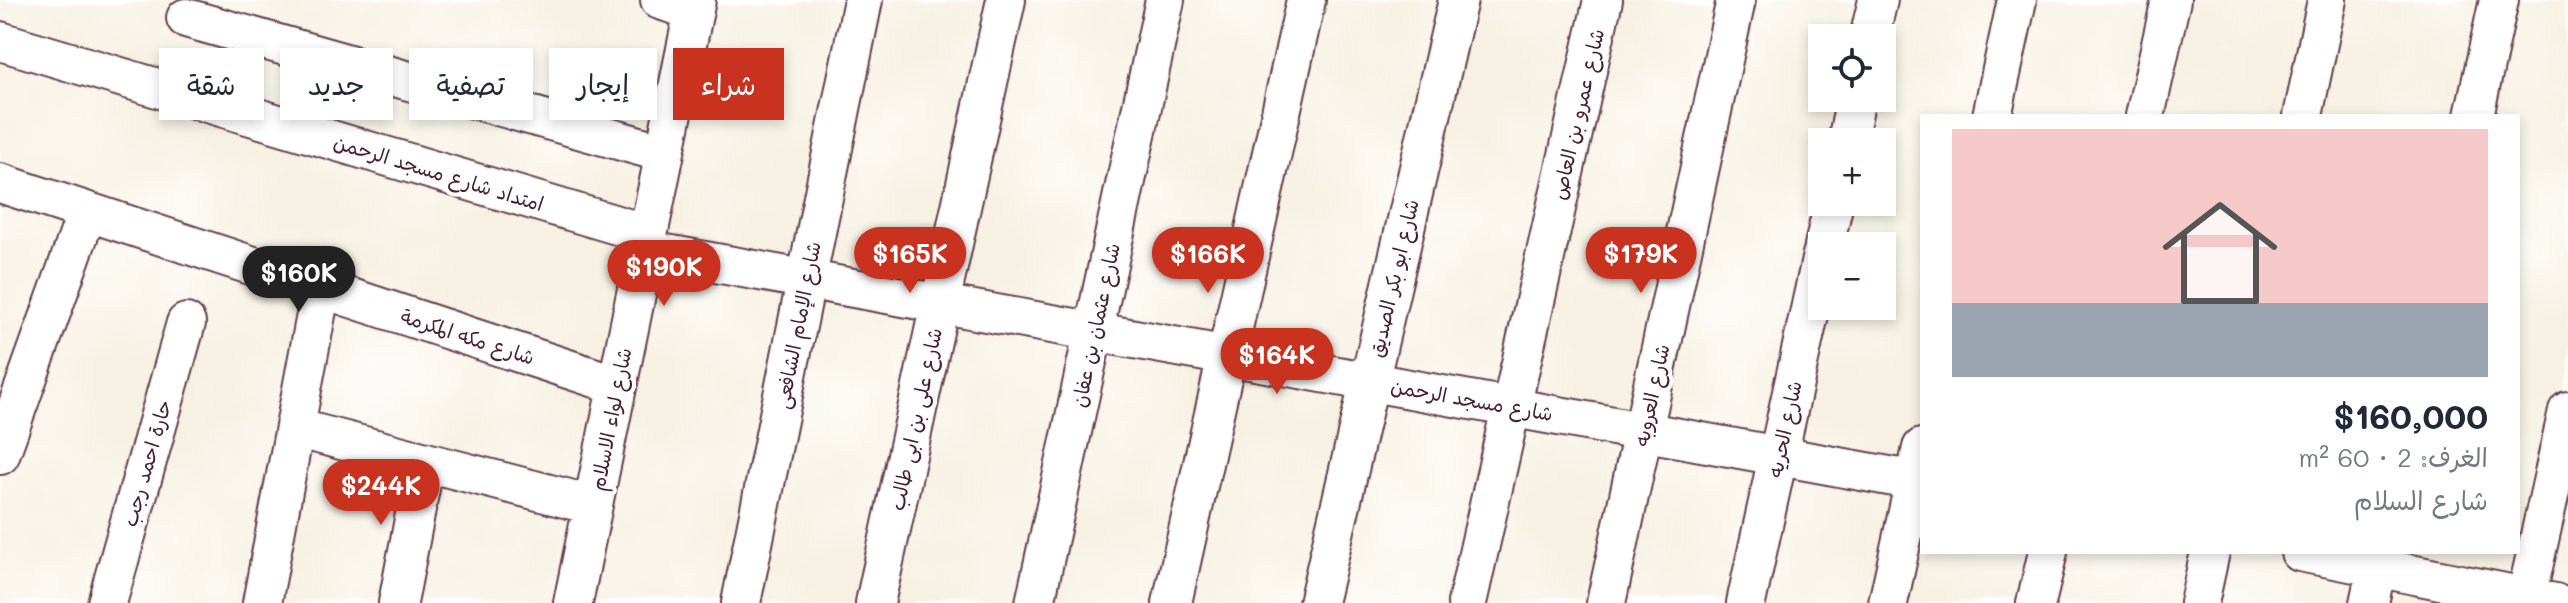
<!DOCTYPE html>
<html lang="ar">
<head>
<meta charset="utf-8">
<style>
  :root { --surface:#fff; --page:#f6f6f7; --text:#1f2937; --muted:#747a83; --accent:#c8321e }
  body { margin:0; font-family:Mali,"Playpen Sans Arabic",sans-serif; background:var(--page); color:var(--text); direction:rtl; height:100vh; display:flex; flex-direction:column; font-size:30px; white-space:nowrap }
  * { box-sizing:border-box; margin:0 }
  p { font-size:26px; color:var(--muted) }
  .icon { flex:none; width:44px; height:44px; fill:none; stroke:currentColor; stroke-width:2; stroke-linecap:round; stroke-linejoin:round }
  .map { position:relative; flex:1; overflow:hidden; direction:ltr }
  .side { position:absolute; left:1920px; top:114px; width:600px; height:440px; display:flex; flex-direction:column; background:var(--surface); border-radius:0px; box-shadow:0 4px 12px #0003; direction:rtl }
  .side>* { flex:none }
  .guide { position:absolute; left:24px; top:48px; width:760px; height:72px; direction:rtl; display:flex; gap:16px }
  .tools { position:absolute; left:1808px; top:24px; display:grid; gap:16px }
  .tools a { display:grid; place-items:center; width:88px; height:88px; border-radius:0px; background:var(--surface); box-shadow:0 4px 12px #0003; font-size:40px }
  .price { position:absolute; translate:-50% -68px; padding:0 18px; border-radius:28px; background:var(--accent); color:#fff; font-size:26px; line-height:52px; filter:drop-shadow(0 2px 4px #0008) }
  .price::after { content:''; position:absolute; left:50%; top:48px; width:24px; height:18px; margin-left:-12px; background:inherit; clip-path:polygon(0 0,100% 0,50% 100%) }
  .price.selected { background:#222; color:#fff }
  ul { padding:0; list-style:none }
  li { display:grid; align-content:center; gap:16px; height:424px; padding:0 32px }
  li span { display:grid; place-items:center; height:248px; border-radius:0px; color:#555 }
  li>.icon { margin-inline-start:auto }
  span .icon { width:144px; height:144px; fill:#fffc; stroke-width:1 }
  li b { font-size:34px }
  .tag { padding:0 28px; border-radius:0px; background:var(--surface); box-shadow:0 4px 12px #0003; font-size:28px; line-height:72px }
  .tag.selected { background:var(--accent); color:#fff }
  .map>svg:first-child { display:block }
</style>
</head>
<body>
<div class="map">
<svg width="2568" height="603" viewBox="0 0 2568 603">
  <rect width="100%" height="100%" fill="#fff"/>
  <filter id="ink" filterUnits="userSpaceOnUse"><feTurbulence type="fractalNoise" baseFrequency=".0125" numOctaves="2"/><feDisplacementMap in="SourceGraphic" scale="16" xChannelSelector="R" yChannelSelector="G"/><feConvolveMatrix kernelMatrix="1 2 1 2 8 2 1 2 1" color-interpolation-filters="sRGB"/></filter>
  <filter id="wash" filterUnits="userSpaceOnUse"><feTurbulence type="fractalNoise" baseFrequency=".006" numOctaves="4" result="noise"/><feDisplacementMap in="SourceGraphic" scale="32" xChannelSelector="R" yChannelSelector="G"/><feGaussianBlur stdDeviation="1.8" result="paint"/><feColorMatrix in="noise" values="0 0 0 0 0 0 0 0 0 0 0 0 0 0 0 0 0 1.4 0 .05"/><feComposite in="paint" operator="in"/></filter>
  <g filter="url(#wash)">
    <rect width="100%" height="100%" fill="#f7f1e3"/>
  </g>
  <g filter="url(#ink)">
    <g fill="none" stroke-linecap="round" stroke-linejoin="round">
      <g stroke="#643e47" stroke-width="42">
        <path id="minor" d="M660 0 694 11
          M186 18 664 153
          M1869 38 1878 0
          M0 41 647 234
          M1992 116 2017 0
          M2145 116 2171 0
          M2303 116 2327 0
          M2474 116 2499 0
          M1847 142 1856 98
          M0 183 617 385
          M1824 246 1834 202
          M644 250 1922 482
          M295 428 592 505
          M0 455 87 212
          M2300 552 2555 603
          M107 603 186 323
          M262 603 321 288
          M398 603 425 462
          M573 603 696 0
          M741 603 863 0
          M875 603 1006 0
          M1035 603 1165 0
          M1172 603 1306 0
          M1318 603 1458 0
          M1467 603 1603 0
          M1606 603 1736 0
          M1746 603 1822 255
          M1888 603 1922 448
          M2036 603 2048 552
          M2199 603 2210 552
          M2369 603 2380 552
          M2525 603 2568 411"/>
      </g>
      <use href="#minor" stroke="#fff" stroke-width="38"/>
    </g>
  </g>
  <g text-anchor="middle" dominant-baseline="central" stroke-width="8" stroke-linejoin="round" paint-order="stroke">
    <g font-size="20" fill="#4a1f2b" stroke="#fff">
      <text transform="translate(1577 114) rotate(-77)">شارع عمرو بن العاص</text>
      <text transform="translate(439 172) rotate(17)">امتداد شارع مسجد الرحمن</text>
      <text transform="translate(1393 278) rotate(-77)">شارع ابو بكر الصديق</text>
      <text transform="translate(797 325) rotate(-79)">شارع الإمام الشافعى</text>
      <text transform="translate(1095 325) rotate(-78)">شارع عثمان بن عفان</text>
      <text transform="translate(468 336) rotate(18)">شارع مكه المكرمة</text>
      <text transform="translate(1651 395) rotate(-78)">شارع العروبه</text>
      <text transform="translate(1472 399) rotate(10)">شارع مسجد الرحمن</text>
      <text transform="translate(610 419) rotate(-79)">شارع لواء الاسلام</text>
      <text transform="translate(915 419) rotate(-78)">شارع على بن ابى طالب</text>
      <text transform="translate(1784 429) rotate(-78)">شارع الحريه</text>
      <text transform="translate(146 463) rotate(-74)">حارة احمد رجب</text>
    </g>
  </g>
</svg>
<div class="tools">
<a><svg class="icon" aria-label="locate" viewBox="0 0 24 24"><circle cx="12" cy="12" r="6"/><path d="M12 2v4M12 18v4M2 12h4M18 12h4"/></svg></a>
<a>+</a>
<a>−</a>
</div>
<b class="price" style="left:910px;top:295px">$165K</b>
<b class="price" style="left:1208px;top:295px">$166K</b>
<b class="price" style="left:1641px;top:295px">$179K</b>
<b class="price" style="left:664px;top:308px">$190K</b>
<b class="price selected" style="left:299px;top:314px">$160K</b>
<b class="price" style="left:1277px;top:396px">$164K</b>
<b class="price" style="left:381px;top:527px">$244K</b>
<div class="guide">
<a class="tag selected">شراء</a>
<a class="tag">إيجار</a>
<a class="tag">تصفية</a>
<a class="tag">جديد</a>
<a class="tag">شقة</a>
</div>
<section class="side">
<ul>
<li><span style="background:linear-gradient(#f6c9c9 70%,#9aa5b1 0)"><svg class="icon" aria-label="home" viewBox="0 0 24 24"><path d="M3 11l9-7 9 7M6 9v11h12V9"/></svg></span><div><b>$160,000</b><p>الغرف: 2 · 60 m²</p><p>شارع السلام</p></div></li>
</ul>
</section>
</div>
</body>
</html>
